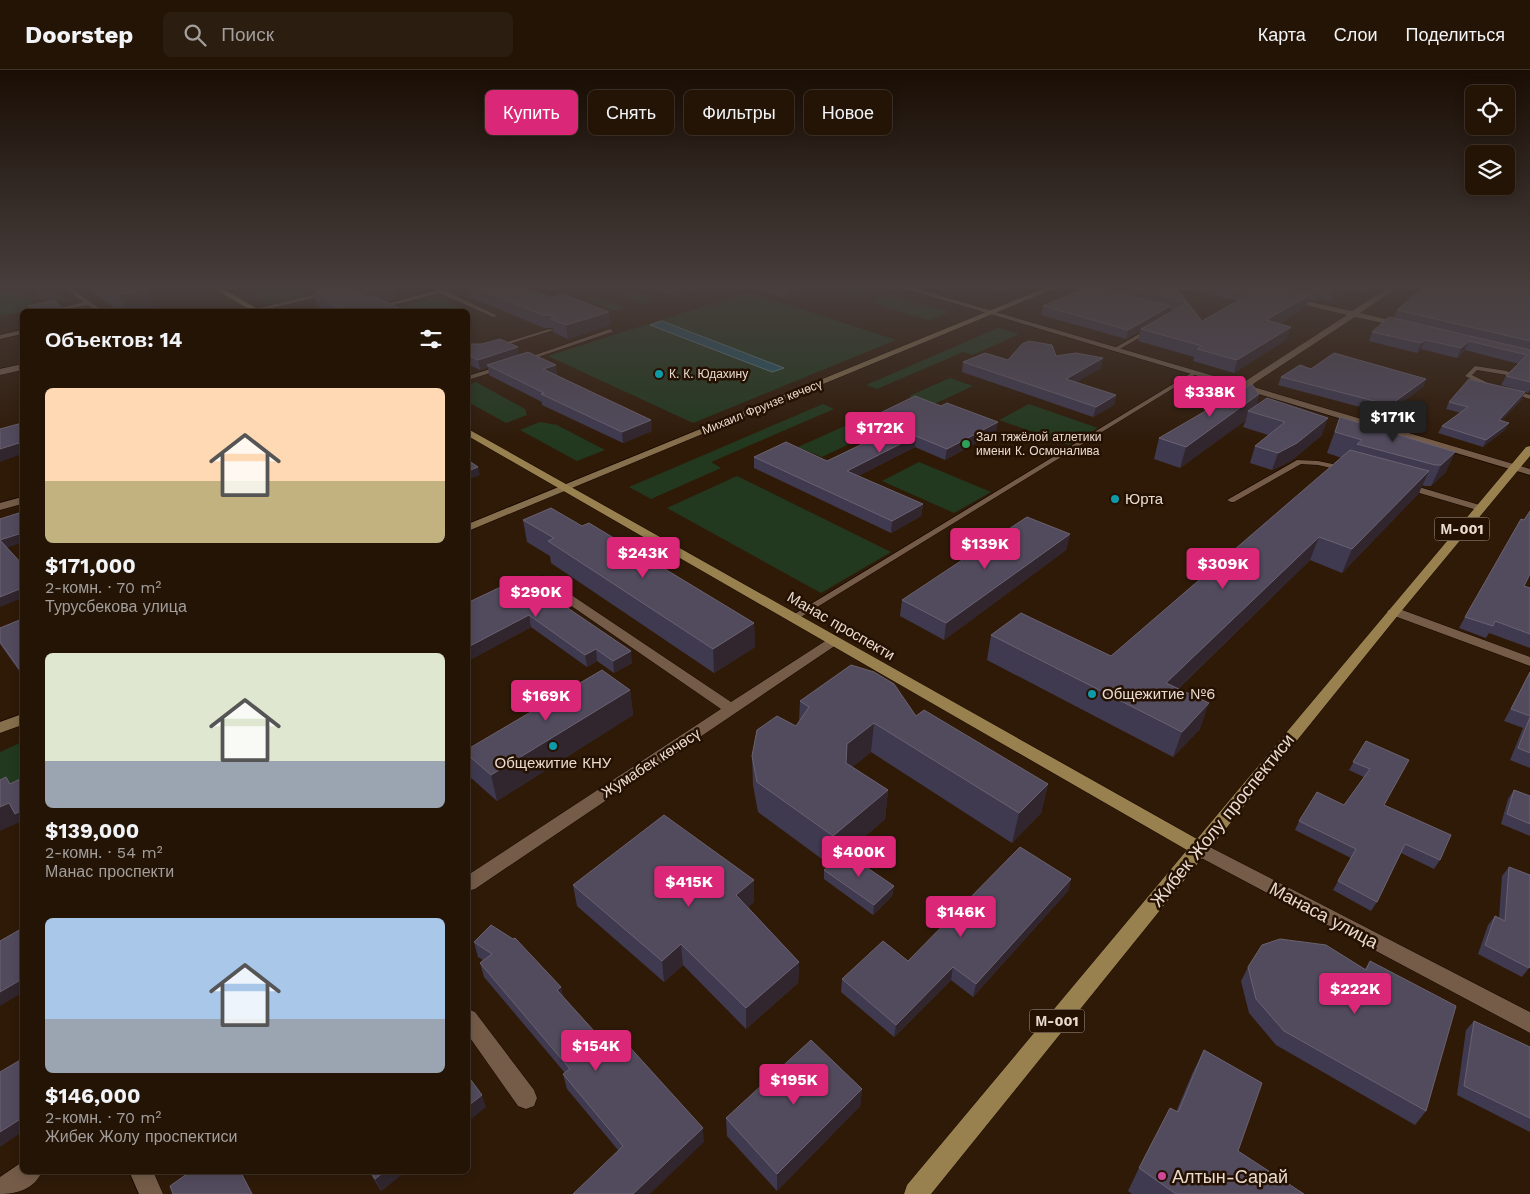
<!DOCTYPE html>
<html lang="ru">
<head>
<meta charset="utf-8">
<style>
  :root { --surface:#231406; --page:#2b1d10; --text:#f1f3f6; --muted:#a39e9b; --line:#403328; --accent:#db2777 }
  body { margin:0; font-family:"Work Sans",sans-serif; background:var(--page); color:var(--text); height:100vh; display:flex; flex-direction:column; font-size:19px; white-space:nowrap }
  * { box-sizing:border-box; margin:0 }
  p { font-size:16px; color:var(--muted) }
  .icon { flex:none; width:28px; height:28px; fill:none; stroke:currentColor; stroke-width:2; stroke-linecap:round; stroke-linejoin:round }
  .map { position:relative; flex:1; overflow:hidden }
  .details { position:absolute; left:20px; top:239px; width:450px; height:865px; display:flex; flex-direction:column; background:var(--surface); border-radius:8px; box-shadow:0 2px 12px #0003,0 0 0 1px var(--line) }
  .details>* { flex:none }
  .top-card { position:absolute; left:485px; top:20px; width:475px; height:45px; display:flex; gap:10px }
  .fabs { position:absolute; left:1465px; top:15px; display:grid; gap:10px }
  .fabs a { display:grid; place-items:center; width:50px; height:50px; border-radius:8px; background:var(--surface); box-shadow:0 2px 12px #0003,0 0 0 1px var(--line); font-size:25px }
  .price { position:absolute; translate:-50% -42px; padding:0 11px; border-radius:5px; background:var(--accent); color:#fff; font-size:16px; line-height:32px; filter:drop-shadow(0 1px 2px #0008) }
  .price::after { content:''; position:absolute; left:50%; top:30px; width:15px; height:11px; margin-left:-8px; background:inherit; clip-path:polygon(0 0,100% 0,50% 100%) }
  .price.active { background:#222; color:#fff }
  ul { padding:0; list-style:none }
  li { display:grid; align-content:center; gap:10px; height:265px; padding:0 25px }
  li span { display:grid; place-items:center; height:155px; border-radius:8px; color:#555 }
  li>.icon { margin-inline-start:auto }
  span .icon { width:90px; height:90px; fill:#fffc; stroke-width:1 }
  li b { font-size:21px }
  h2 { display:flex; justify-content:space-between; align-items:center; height:60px; padding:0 25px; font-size:21px }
  .chip { padding:0 18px; border-radius:8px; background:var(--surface); box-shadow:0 2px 12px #0003,0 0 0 1px var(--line); font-size:18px; line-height:45px }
  .chip.active { background:var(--accent); color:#fff }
  header { display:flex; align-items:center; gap:30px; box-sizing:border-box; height:70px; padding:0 25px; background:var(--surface); border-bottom:1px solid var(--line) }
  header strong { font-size:24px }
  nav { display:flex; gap:28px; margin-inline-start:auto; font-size:18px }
  .search { width:350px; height:45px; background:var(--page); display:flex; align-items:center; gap:12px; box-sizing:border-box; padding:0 18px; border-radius:8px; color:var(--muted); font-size:19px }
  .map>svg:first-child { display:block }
</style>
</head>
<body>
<header>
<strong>Doorstep</strong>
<div class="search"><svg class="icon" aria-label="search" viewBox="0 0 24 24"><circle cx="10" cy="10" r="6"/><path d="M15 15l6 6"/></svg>Поиск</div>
<nav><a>Карта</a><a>Слои</a><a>Поделиться</a></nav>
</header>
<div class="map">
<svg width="1530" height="1124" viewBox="0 0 1530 1124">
  <rect width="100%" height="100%" fill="#2f1a08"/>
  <path fill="#22391f" d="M27 216H51L69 231 49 235Z
    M230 216H349L269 235Z
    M815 216H860L879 222C854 231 840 223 815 216Z
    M20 219 40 238 0 246V223Z
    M628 219 658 229 643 234 613 223Z
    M749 222 896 270 693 353 548 286Z
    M889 224 949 242 929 250 880 236 874 230Z
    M595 226 626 238 614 241 583 229Z
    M435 227 467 241H382Z
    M998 258 1019 264 973 285 963 282 877 319 866 315Z
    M950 308 973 316 932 335 909 326Z
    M476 312 525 339 527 345 506 353 468 332V315Z
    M823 334 834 339 711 392 721 398 651 429 629 417Z
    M1029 334 1098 358 1069 375 999 350Z
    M540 352 557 355 605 380 577 391 520 360Z
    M847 355 870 364 822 387 798 377Z
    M919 392 991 422 954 443 882 411Z
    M737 406 891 482 821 523 667 438Z
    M22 672V720L0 731V682Z"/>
  <path fill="#245868" stroke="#5f7f87" d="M662 251 784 298 772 302 650 255Z"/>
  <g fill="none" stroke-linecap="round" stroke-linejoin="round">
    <g stroke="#160500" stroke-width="1">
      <path id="service" d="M0 216H11L0 219Z
        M62 216H68L103 241H97L88 235 58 241H48L84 232Z
        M1062 216H1071L1097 223 1094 225Z
        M1166 216 1185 217 1197 216 1185 221Z
        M441 219 498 246 493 247 440 223 370 241H361Z
        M549 259 554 260 499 277 494 276Z
        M610 259 613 261 612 262 526 291 521 290Z
        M1148 259 1153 260 1118 280 1113 279Z
        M22 260V264L0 269V265Z
        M500 296 503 298 502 299 468 310V306Z
        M1475 296 1507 301 1510 303 1507 305 1477 300 1472 305 1490 314 1491 315 1488 317 1465 306Z
        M1193 302 1198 303 796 550 793 551 788 548Z
        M1512 320 1530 325V329L1510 323 1509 322Z
        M1297 390 1318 391 1347 397 1348 399 1344 401 1318 395 1301 394 1234 432H1231L1227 430Z
        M1406 415H1412L1483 436 1484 438 1480 440H1477L1406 419Z"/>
    </g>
    <g stroke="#160500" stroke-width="1">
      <path id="minor" d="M896 216H907L1241 314 1347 245 1288 231V227L1352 241 1391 216H1400L1360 243 1406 254V258L1355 247 1250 316 1530 399V405Z
        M22 427V434L0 440V433Z
        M543 506 731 632 830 568H840L842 571 475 819 468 821V805L721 639 538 513 537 510Z
        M1394 537 1530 587V596L1389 544 1387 541Z
        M1198 771 1530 942V963L1192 783 1189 778 1192 773Z
        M468 939 475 942 534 1020 537 1028 534 1036 526 1039 518 1036 468 965Z
        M22 1092V1101H42C35 1119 17 1124 0 1124V1107Z
        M129 1101H153L163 1124H139Z"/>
    </g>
    <g stroke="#160500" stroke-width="1">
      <path id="tertiary" d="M349 216H362L260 241H247Z
        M22 294V300L0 305V299Z"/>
    </g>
    <g stroke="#160500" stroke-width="1">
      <path id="secondary" d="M1050 216H1060L468 461V454Z
        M22 644V655L0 663V652Z"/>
    </g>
    <g stroke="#160500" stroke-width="1">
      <path id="primary" d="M209 216H218L261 241H252Z
        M468 359 1197 769 1526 377 1530 376V386L1399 544 931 1124H904L907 1115 1187 780 468 366Z"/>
    </g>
    <use href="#service" fill="#745c48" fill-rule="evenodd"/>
    <use href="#minor" fill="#745c48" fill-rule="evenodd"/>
    <use href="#tertiary" fill="#745c48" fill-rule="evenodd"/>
    <use href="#secondary" fill="#866f4c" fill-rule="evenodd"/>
    <use href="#primary" fill="#99814f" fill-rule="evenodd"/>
  </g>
  <path fill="#403a51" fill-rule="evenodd" d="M84 216H144L156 241H119Z
    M468 216H522L611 255 568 269 553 262V258H544L470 227Z
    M645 216H709L674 226Z
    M747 216H815V219L787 229Z
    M978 216H1015L1001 222Z
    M1094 216H1175L1202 251 1237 231 1192 220 1193 216H1379L1367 223 1346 221 1330 231 1320 228 1316 231 1309 229 1306 237 1278 254 1287 269 1234 303 1193 291 1194 287 1138 271 1140 261 1126 269 1041 245 1043 236 1094 217ZM1169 239 1174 240 1168 243Z
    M1530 216V320L1528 323 1501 315 1506 306 1519 294 1465 280 1457 288 1421 279 1417 283 1369 271 1372 262 1394 248 1397 240Z
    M313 218 396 229 386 232 405 241H326L317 234Z
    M468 274 519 285 557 305H556L652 361 623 373 542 335V332L489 305 488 297 480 300 468 294Z
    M1056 286 1101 298 1076 312 1116 325 1114 335 1093 347 962 302 963 292 1008 290Z
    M1311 299 1426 309 1423 317 1386 344 1278 315 1281 307Z
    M1259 324 1256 336 1322 365 1291 391 1272 400 1250 393 1255 376 1268 365 1243 357 1246 350 1180 398 1154 389 1159 368Z
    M1522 329 1502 350 1506 359 1483 377 1438 363 1442 356 1461 343 1446 339 1449 332Z
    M876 345 996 362 945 390 915 377 858 406 923 434 921 446 891 463 754 398V387L827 391 889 361 875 355Z
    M1340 347 1455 382 1445 403 1431 416H1425L1422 415 1419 423 1342 503 1310 490 1178 619 1200 659 1173 687 987 590 991 565 1111 586 1342 388 1327 383Z
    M523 450 754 553 755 577 714 603 551 493 550 486 527 472Z
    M1070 464 1066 480 944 570 900 546 902 530Z
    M522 507 632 593 614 603 597 591 587 597 531 557 468 591V531L469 532Z
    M1524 516 1530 518V578L1489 563 1486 568 1459 558 1465 547Z
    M22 549V605L0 574V572Z
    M1530 602V698L1510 690 1523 658 1504 651Z
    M630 620 633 645 497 731 470 707 468 697V679Z
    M800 631 916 646 1048 714 1041 743 1012 773 871 682 852 697 888 720 885 749 846 783 894 816 892 826 873 845 824 809V800L830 795 758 742 753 715 752 686 796 656 799 652Z
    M1366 671 1384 735 1440 790 1434 799 1401 783 1377 832 1371 841 1333 820 1351 788 1295 760 1299 751 1344 735 1364 707 1349 700Z
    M1514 720 1530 726V766L1501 754 1508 729Z
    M1509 797 1529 898 1522 907 1478 884 1488 855 1495 846 1499 848 1502 806Z
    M1071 809 1068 821 973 927 951 910 894 967 841 922 842 909 908 891Z
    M573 815 754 832 748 837 799 892 798 913 746 959 683 895 664 912 577 836Z
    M474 872 561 917 563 927 604 972 704 1072 618 1080 567 1019 563 1004 565 1003 484 907 480 893 483 890 478 887Z
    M1370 891 1426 1041 1415 1055 1276 975 1249 943 1241 911 1248 897 1365 899Z
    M1474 951 1530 977V1062L1457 1025 1466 960Z
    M1204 980 1238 1081 1304 1124H1132L1128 1121 1139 1098 1176 1042 1192 1004Z
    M862 1019 860 1036 777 1121 727 1066 726 1048Z
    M369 1101H406L381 1121Z"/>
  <path fill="#31262e" d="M386 216H393L396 229 359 241 355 226Z
    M674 216H709L674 226Z
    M787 216H815V219L787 229Z
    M1002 216H1015L1001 222Z
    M1340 216H1348L1346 221 1330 231 1334 219Z
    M1369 216H1379L1367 223Z
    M1324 217 1320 228 1316 231 1320 219Z
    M148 218 156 241H126L119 225Z
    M1310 225 1306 237 1263 262 1266 250Z
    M1170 236 1168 245 1141 259 1140 261 1126 269 1128 260Z
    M609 242 611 255 568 269 566 255Z
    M1291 257 1287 269 1234 303 1237 290Z
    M1425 270 1421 279 1417 283 1421 273Z
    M1469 271 1465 280 1457 288 1461 278Z
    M518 277 519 287 487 295 488 297 480 300 478 290Z
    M1103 288 1101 298 1064 319 1066 309Z
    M556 295 557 305 545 309 543 299Z
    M1426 309 1423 317 1386 344 1390 335Z
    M1525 322 1522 329 1496 356 1499 350Z
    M1259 324 1254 342 1248 341 1246 350 1180 398 1186 377Z
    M1116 325 1114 335 1093 347 1096 337Z
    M1328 348 1322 365 1291 391 1272 400 1278 383Z
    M651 350 652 361 623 373 622 362Z
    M998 352 996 362 945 390 947 379Z
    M1509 353 1506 359 1483 377 1486 370Z
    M916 366 915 377 846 412 847 401Z
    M22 372V384L0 392V379Z
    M1455 382 1445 403 1431 416 1441 395Z
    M478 397 480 405 468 410V401Z
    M1429 401 1419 423 1342 503 1352 479Z
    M923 434 921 446 891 463 892 451Z
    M22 463V473L5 478 0 470Z
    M1070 464 1066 480 944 570 946 553Z
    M1319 467 1310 490 1158 638 1166 613Z
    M22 518V528L0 537V527Z
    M529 545 531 557 468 591V577Z
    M754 553 755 577 714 603 713 579Z
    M596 579 597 591 587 597 585 585Z
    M631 581 632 593 614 603 613 591Z
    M630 620 633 645 497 731 491 705Z
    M1209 633 1200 659 1173 687 1182 662Z
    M874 653 871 682 845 703 847 674Z
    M1048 714 1041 743 1012 773 1019 743Z
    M888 720 885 749 831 796 833 766Z
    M9 733 22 740V755L20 752 0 761V737Z
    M1071 809 1068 821 973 927 976 914Z
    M754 810V832L737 847 736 825Z
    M894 816 892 826 873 845 874 835Z
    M681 874 683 895 664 912 662 891Z
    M799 892 798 913 746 959V938Z
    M953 897 951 910 894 967 896 955Z
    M22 909V923L0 936V922Z
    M561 917 564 932 557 920Z
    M862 1019 860 1036 777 1121V1104Z
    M482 1025 486 1037 468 1052V1036Z
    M22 1048V1062L0 1077V1062Z
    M703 1058 704 1072 650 1124H633Z
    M240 1101H241L253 1124H252Z
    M385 1101H406L381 1121 375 1109Z"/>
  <path fill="#524b5e" stroke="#6a6270" d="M106 216H144L148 218 119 225Z
    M318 216H386L355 226H373L405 241H346L333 235 313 218Z
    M472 216H522L551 228 563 224 609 242 566 255 551 249 554 247 553 245H542Z
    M1090 216 1170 236 1128 260 1043 236Z
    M1124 216H1175L1202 251 1252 223 1223 216H1272L1310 225 1266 250 1291 257 1237 290 1197 279 1202 276 1141 259 1185 234 1184 231Z
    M1304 216H1340L1334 219 1324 217 1320 219Z
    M1425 216H1530V271L1397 240Z
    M54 230 65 241H33L28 236Z
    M1389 247 1530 280V312L1506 306 1527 285 1469 271 1461 278 1425 270 1421 273 1372 262Z
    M500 269 518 277 478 290 468 285V274H482Z
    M1029 271 1052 275 1056 286 1076 283 1103 288 1066 309 1116 325 1096 337 963 292 985 283 1008 290 1022 274Z
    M528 282 556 295 543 299 651 350 622 362 541 324 544 323 487 295Z
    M1334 283 1426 309 1390 335 1281 307 1300 295 1311 299Z
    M1469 309 1525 322 1499 350 1509 353 1486 370 1442 356 1468 337 1449 332Z
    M1252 314 1259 324 1186 377 1159 368Z
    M915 326 941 336 947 333 998 352 947 379 916 366 847 401 923 434 892 451 754 387 786 372 827 391 902 355 876 345Z
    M1267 328 1328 348 1297 373 1278 383 1255 376 1285 352 1248 341Z
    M1340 347 1455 382 1441 395H1435L1357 374 1362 370 1335 362Z
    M22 353V372L0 379V359Z
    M1350 380 1429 401 1352 479 1319 467 1166 613 1209 633 1182 662 991 565 1021 543 1111 586Z
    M468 390 478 397 468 401Z
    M551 438 582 456 589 453 754 553 713 579 548 471 554 468 523 450Z
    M1530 441V504L1524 516 1530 518V564L1495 551 1493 556 1465 547 1521 449 1524 450Z
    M22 442V463L0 470 22 494V518L0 527V449Z
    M1027 447 1070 464 946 553 902 530Z
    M522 507 631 581 613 591 596 579 585 585 529 545 468 577V531L469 532Z
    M22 549V603L0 572V558Z
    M851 595 874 602 894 614 916 646 924 640 1048 714 1019 743 874 653 847 674 846 693 888 720 833 766 757 712 752 686 757 660 777 646 796 656 809 637 800 631Z
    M602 600 630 620 491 705 468 685V679Z
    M1530 602V646L1511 639Z
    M1530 647V683L1518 678Z
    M1366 671 1409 690 1384 735 1451 765 1440 790 1405 774 1377 832 1338 811 1356 779 1299 751 1317 722 1344 735 1370 699 1353 692Z
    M6 707 10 714 22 708V740L15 744 9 733 0 737V710Z
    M1514 720 1530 726V754L1507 744Z
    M664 745 754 810 736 825 799 892 746 938 681 874 662 891 573 815Z
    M1020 777 1071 809 976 914 953 897 896 955 842 909 883 871 908 891Z
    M844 782 894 816 874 835 824 800Z
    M1509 797 1530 805V895L1529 898 1485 875 1495 846 1505 851Z
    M491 855 513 869 515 868 561 917 557 920 604 972 616 962 703 1058 633 1124H573L623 1076 563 1004 570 999 480 893 492 884 474 872Z
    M21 859 22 862V909L0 922V871Z
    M1280 869 1326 875 1366 900 1370 891 1456 936 1426 1041 1284 961 1256 929 1248 897 1262 875Z
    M1474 951 1530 977V1048L1464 1016Z
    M811 970 862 1019 777 1104 726 1048Z
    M1204 980 1262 1013 1238 1081 1304 1124H1176L1139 1098 1170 1038 1178 1042Z
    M22 989V1048L0 1062V1002Z
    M468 1006 482 1025 468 1036Z
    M191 1101H240L252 1124H173L170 1116Z
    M370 1101H385L375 1109Z"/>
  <linearGradient id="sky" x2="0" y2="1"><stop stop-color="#1a0e04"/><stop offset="0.58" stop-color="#473e3d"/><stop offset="1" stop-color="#473e3d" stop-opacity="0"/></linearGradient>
  <rect width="1530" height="373" fill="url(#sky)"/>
  <g fill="#0f9aa8" stroke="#251102" stroke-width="2">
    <circle cx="659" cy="304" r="5"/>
    <circle cx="1115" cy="429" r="5"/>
    <circle cx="1092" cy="624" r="5"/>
    <circle cx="553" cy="676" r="5"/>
  </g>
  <circle fill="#2e9e5b" stroke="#251102" stroke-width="2" cx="966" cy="374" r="5"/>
  <circle fill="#d1479c" stroke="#251102" stroke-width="2" cx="1162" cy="1106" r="5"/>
  <g text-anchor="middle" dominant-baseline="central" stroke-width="5" stroke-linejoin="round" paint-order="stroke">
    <g font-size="12" fill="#eadbd0" stroke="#251102" text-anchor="start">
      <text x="669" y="304">К. К. Юдахину</text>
      <text x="976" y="367">Зал тяжёлой атлетики<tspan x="976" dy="14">имени К. Осмоналива</tspan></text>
    </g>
    <g font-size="12" fill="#eadbd0" stroke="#251102">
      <text transform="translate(762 337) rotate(-22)">Михаил Фрунзе көчөсү</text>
    </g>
    <g fill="#251102" stroke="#af9e92" stroke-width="1">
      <rect x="1434.5" y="447.5" width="55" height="23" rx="4"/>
      <rect x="1029.5" y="939.5" width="55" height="23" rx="4"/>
    </g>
    <g font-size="14" font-weight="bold" fill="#eadbd0">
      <text x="1462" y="459">М-001</text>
      <text x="1057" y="951">М-001</text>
    </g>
    <g font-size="15" fill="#eadbd0" stroke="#251102" text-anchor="start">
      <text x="1125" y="429">Юрта</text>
      <text x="1102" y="624">Общежитие №6</text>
      <text x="553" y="693" text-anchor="middle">Общежитие КНУ</text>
    </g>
    <g font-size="15" fill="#eadbd0" stroke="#251102">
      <text transform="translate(841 556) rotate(30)">Манас проспекти</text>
      <text transform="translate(651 693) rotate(-33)">Жумабек көчөсү</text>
    </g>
    <g font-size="18" fill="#eadbd0" stroke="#251102">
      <text transform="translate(1222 750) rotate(-51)">Жибек Жолу проспектиси</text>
      <text transform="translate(1324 845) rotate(28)">Манаса улица</text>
    </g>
    <g font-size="18" fill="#eadbd0" stroke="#251102" text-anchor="start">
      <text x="1172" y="1106">Алтын-Сарай</text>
    </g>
  </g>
</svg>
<div class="fabs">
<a><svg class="icon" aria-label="locate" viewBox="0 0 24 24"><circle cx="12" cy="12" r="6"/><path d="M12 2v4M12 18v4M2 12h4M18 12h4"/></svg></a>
<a><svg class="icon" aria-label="layers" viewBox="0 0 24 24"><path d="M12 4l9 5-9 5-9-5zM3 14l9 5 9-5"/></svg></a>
</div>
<b class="price" style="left:1210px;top:348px">$338K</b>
<b class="price active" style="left:1393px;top:373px">$171K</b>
<b class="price" style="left:880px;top:384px">$172K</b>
<b class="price" style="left:985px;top:500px">$139K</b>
<b class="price" style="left:643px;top:509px">$243K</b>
<b class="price" style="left:1223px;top:520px">$309K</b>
<b class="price" style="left:536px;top:548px">$290K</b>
<b class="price" style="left:546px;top:652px">$169K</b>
<b class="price" style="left:859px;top:808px">$400K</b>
<b class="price" style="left:689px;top:838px">$415K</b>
<b class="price" style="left:961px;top:868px">$146K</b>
<b class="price" style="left:1355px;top:945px">$222K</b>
<b class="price" style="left:596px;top:1002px">$154K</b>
<b class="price" style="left:794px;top:1036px">$195K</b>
<div class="top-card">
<a class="chip active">Купить</a>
<a class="chip">Снять</a>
<a class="chip">Фильтры</a>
<a class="chip">Новое</a>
</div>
<section class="details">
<h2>Объектов: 14<svg class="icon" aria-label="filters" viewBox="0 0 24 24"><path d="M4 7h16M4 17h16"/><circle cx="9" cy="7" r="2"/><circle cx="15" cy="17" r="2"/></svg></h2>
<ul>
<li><span style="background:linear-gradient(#ffd9b3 60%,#c2b280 0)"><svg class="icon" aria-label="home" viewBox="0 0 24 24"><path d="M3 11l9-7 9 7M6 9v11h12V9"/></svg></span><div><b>$171,000</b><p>2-комн. · 70 m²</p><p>Турусбекова улица</p></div></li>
<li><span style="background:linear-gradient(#dfe7d0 70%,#9aa5b1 0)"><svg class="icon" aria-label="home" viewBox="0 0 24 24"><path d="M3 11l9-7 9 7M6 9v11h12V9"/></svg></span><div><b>$139,000</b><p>2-комн. · 54 m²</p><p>Манас проспекти</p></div></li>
<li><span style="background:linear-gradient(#a9c7e8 65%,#9aa5b1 0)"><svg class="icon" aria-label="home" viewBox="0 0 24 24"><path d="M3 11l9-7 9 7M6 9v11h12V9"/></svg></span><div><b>$146,000</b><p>2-комн. · 70 m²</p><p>Жибек Жолу проспектиси</p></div></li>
</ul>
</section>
</div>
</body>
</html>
